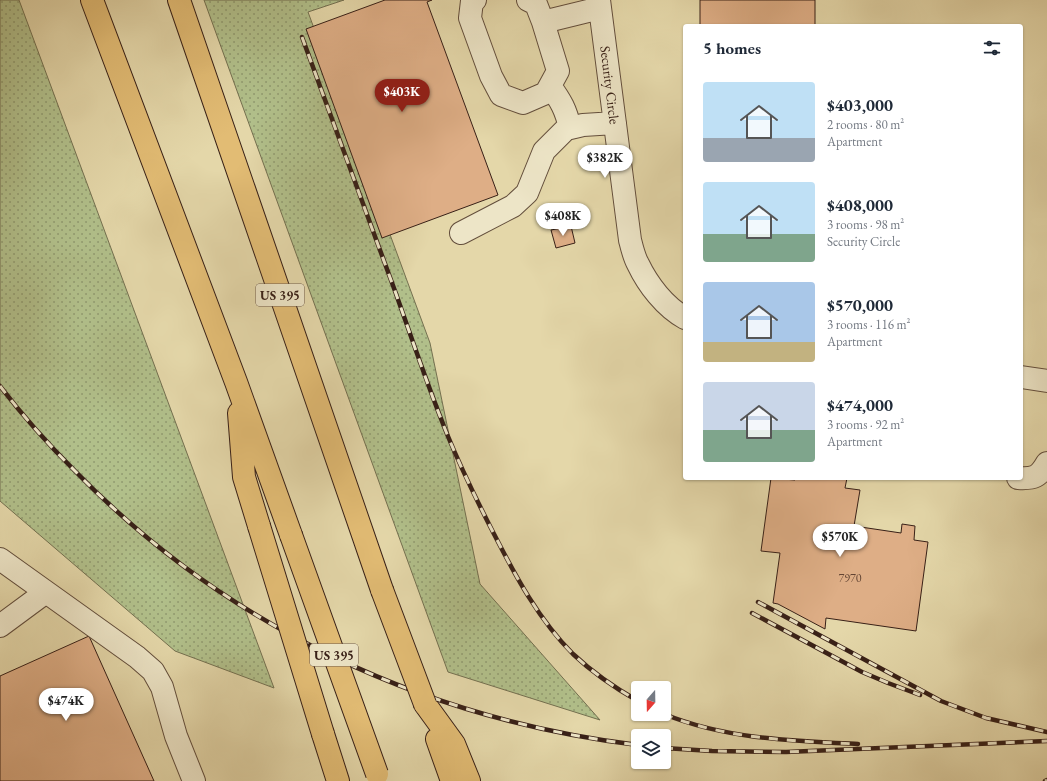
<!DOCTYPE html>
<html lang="en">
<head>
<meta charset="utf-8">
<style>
  :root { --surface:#fff; --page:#f2f2f3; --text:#1f2937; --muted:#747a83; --accent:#8f2418 }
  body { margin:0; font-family:"EB Garamond",serif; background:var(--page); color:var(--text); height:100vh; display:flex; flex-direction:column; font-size:15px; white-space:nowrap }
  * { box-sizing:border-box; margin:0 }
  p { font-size:13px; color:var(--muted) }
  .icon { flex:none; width:22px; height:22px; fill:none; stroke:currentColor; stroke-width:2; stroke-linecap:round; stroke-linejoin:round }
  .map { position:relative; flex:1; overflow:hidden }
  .details { position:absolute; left:683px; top:24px; width:340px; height:456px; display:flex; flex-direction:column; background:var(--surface); border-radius:4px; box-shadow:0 1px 3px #0004 }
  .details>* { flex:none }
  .needle { width:26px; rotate:200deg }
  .controls { position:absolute; left:631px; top:681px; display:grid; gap:8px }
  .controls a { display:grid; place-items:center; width:40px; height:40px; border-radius:4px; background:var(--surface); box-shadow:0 1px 3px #0004; font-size:20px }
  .price { position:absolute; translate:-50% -34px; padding:0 9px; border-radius:14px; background:#fff; color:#222; font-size:13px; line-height:26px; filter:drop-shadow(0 1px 2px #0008) }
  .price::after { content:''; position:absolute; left:50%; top:24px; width:12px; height:9px; margin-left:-6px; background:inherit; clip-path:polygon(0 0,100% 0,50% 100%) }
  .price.current { background:var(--accent); color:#fff }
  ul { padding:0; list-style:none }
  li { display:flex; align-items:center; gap:12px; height:100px; padding:0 20px }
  li span { display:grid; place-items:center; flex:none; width:112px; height:80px; border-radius:4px; color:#555 }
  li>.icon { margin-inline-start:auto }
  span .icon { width:48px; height:48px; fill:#fffc; stroke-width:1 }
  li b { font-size:17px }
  h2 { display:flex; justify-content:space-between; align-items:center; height:48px; padding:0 20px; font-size:17px }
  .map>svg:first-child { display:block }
</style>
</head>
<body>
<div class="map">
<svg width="1047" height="781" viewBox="0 0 1047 781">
  <defs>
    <pattern id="grass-dots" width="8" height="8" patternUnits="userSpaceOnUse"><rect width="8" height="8" fill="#b1bf8a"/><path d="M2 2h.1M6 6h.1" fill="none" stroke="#919b70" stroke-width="1.8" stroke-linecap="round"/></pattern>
  </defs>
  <rect width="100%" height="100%" fill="#e4d7a9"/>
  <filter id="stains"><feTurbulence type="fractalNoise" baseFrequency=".005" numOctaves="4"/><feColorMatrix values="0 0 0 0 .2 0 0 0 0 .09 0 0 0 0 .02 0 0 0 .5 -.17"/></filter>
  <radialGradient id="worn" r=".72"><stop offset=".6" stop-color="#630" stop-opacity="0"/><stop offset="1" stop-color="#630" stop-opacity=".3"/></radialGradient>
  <path fill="url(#grass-dots)" stroke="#747050" d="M0 0H19L274 688 175 651 0 501Z
    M204 0H344L308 12 430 343 480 584 600 720 448 672Z"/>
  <path fill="#deae86" stroke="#382017" d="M385 0H432L427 2 498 195 382 238 306 29Z
    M700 0H815V26H700Z
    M571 226 575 243 556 248 551 230Z
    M771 478 795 480 796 478H847L845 488 860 490 854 526 901 533 902 524 915 526 914 540 928 542 916 631 826 618 825 629 778 604 773 603 780 553 761 551Z
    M89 636 154 781H0V676Z"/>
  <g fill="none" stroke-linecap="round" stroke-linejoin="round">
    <g stroke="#634e3c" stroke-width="24">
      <path id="minor" d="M475 0 472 1 470 18 491 76 501 95 523 103 546 93 558 71 543 22 536 4 528 0
        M599 0 630 240C632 248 634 257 638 264 648 285 665 307 685 318
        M543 22 600 8
        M550 86C561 101 566 110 570 128
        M461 233 513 206 527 193 544 151 566 129 583 125 615 123
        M1021 377 1047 381
        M1018 478C1034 479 1039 477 1047 463
        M0 559 137 657 153 671 162 687 176 736 194 781
        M0 626 46 592"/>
    </g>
    <g stroke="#382017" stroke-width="24">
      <path id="highway" d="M92 0 236 382 291 535
        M179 0 382 590
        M239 413 244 477 259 526
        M425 704 454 744 469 781
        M323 734 338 781
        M437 739 452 781"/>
    </g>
    <use href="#minor" stroke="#ede5c7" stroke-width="22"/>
    <use href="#highway" stroke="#e2bc74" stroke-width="22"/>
    <g stroke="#382017" stroke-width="4.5">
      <path id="rail" d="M302 37C333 122 364 207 395 291 412 339 428 387 447 434 461 468 477 501 494 534 516 577 539 620 573 654 592 672 615 688 638 701
        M0 386C23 416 48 444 75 471 226 626 423 719 638 745
        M758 602 941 701 986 718 1047 732
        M752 613 862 672 888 683 920 695
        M664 714C725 739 792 741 858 744
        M664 748 712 751 786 752 1047 741
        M1045 781 1047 780"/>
    </g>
    <use href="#rail" stroke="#ede5c7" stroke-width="3" stroke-dasharray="9" stroke-linecap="butt"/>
    <g stroke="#382017" stroke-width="24" stroke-linecap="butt">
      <path id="highway-bridge" d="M259 526 323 734
        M291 535 377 774
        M382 590 425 704"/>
    </g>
    <use href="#highway-bridge" stroke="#e2bc74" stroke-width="22"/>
  </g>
  <g text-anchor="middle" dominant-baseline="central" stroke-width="3" stroke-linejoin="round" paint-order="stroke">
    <g font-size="12" fill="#624433">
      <text x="850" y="578">7970</text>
    </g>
    <g fill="#ede5c7" stroke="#6e5b4c" stroke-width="1">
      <rect x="256" y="284" width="48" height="22" rx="3"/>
      <rect x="310" y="644" width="48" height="22" rx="3"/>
    </g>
    <g font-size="13" font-weight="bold" fill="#382017">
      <text x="280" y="295">US 395</text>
      <text x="334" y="655">US 395</text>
    </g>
    <g font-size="14" fill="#382017" stroke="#ede5c7">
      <text transform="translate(610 85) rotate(83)">Security Circle</text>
    </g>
  </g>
  <rect width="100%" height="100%" filter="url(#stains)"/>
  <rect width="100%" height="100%" fill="url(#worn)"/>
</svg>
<div class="controls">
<a><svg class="needle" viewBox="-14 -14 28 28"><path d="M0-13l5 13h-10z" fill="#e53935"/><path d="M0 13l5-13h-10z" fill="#747a83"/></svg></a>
<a><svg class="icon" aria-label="layers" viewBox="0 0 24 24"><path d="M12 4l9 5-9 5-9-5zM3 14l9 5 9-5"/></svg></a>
</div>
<b class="price current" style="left:402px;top:113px">$403K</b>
<b class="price" style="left:605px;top:179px">$382K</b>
<b class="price" style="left:563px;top:237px">$408K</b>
<b class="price" style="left:840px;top:558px">$570K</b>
<b class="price" style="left:66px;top:722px">$474K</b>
<section class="details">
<h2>5 homes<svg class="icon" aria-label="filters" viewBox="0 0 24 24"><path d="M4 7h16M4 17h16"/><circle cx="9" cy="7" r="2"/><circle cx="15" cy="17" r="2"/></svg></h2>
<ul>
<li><span style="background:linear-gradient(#bfe0f5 70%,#9aa5b1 0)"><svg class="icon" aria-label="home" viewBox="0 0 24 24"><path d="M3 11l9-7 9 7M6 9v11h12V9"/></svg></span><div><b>$403,000</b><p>2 rooms · 80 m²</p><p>Apartment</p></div></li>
<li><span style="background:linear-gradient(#bfe0f5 65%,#7fa58c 0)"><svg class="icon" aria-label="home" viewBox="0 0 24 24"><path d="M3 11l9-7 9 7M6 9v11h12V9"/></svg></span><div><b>$408,000</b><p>3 rooms · 98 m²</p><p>Security Circle</p></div></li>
<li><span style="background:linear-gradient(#a9c7e8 75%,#c2b280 0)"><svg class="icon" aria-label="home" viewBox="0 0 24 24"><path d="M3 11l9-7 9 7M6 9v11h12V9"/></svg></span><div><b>$570,000</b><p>3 rooms · 116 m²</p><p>Apartment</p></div></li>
<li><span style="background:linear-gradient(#c9d6e8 60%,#7fa58c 0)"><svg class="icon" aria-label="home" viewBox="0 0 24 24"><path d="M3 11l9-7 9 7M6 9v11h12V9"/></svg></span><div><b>$474,000</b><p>3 rooms · 92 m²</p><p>Apartment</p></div></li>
</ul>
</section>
</div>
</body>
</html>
